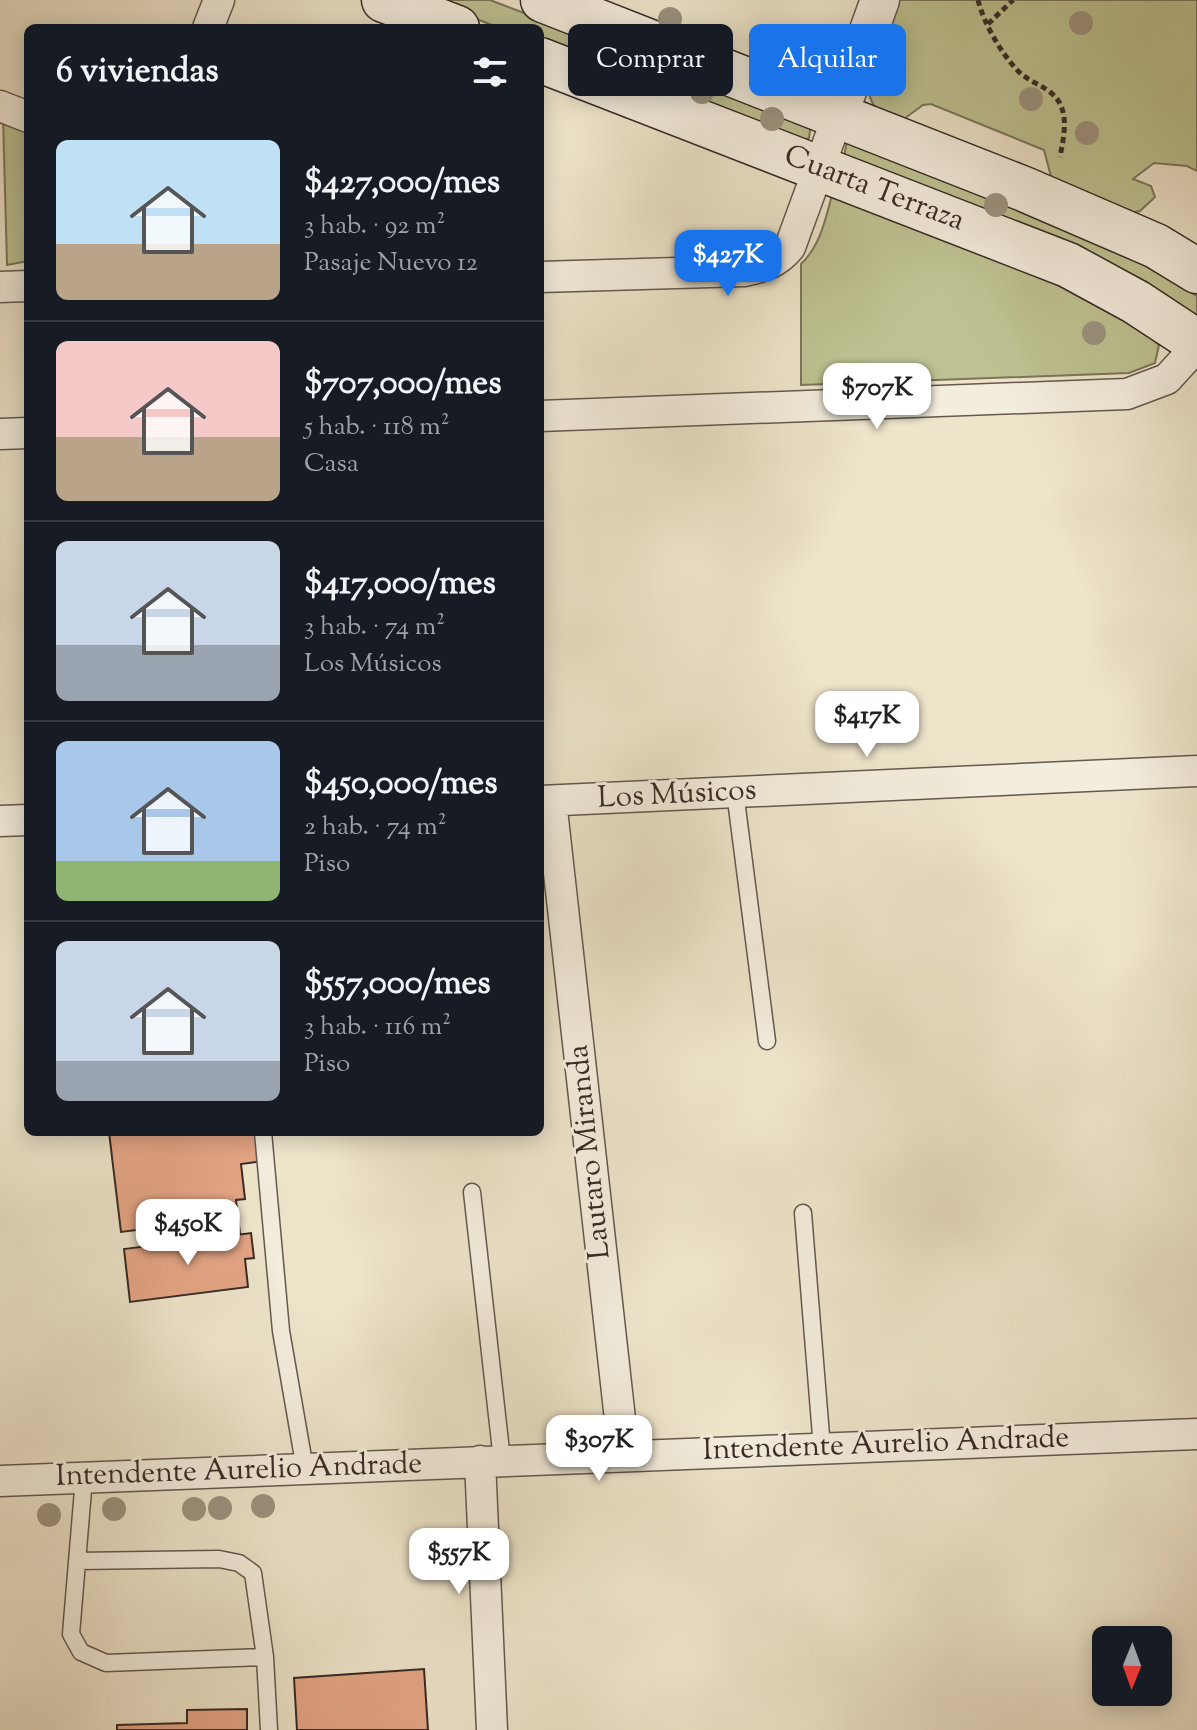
<!DOCTYPE html>
<html lang="es">
<head>
<meta charset="utf-8">
<style>
  :root { --surface:#171b24; --page:#20242c; --text:#f1f3f6; --muted:#9ea1a6; --line:#363941; --accent:#1a73e8 }
  body { margin:0; font-family:"Sorts Mill Goudy",serif; background:var(--page); color:var(--text); height:100vh; display:flex; flex-direction:column; font-size:30px; white-space:nowrap }
  * { box-sizing:border-box; margin:0 }
  p { font-size:26px; color:var(--muted) }
  .icon { flex:none; width:44px; height:44px; fill:none; stroke:currentColor; stroke-width:2; stroke-linecap:round; stroke-linejoin:round }
  .map { position:relative; flex:1; overflow:hidden }
  .details { position:absolute; left:24px; top:24px; width:520px; height:1112px; display:flex; flex-direction:column; background:var(--surface); border-radius:12px; box-shadow:0 4px 20px #0003 }
  .details>* { flex:none }
  .guide { position:absolute; left:568px; top:24px; width:508px; height:72px; display:flex; gap:16px }
  .needle { width:52px; rotate:181deg }
  .controls { position:absolute; left:1092px; top:1626px; display:grid; gap:16px }
  .controls a { display:grid; place-items:center; width:80px; height:80px; border-radius:12px; background:var(--surface); box-shadow:0 4px 20px #0003; font-size:40px }
  .price { position:absolute; translate:-50% -68px; padding:0 18px; border-radius:16px; background:#fff; color:#222; font-size:26px; line-height:52px; filter:drop-shadow(0 2px 4px #0008) }
  .price::after { content:''; position:absolute; left:50%; top:48px; width:24px; height:18px; margin-left:-12px; background:inherit; clip-path:polygon(0 0,100% 0,50% 100%) }
  .price.current { background:var(--accent); color:#fff }
  ul { padding:0; list-style:none }
  li { display:flex; align-items:center; gap:24px; height:200px; padding:0 32px }
  li+li { border-top:2px solid var(--line) }
  li span { display:grid; place-items:center; flex:none; width:224px; height:160px; border-radius:12px; color:#555 }
  li>.icon { margin-inline-start:auto }
  span .icon { width:96px; height:96px; fill:#fffc; stroke-width:1 }
  li b { font-size:34px }
  h2 { display:flex; justify-content:space-between; align-items:center; height:96px; padding:0 32px; font-size:34px }
  .pill { padding:0 28px; border-radius:12px; background:var(--surface); box-shadow:0 4px 20px #0003; font-size:28px; line-height:72px }
  .pill.current { background:var(--accent); color:#fff }
  .map>svg:first-child { display:block }
</style>
</head>
<body>
<div class="map">
<svg width="1197" height="1730" viewBox="0 0 1197 1730">
  <rect width="100%" height="100%" fill="#ede4ca"/>
  <filter id="stains"><feTurbulence type="fractalNoise" baseFrequency=".0025" numOctaves="4"/><feColorMatrix values="0 0 0 0 .2 0 0 0 0 .09 0 0 0 0 .02 0 0 0 .5 -.17"/></filter>
  <radialGradient id="worn" r=".72"><stop offset=".6" stop-color="#630" stop-opacity="0"/><stop offset="1" stop-color="#630" stop-opacity=".3"/></radialGradient>
  <path fill="#bec292" stroke="#7a765c" stroke-width="2" d="M426 0H490L804 120 811 124 809 138 801 141 540 43V28H500Z
    M898 0H1197V171L1187 166 1154 163 1133 179 1151 186 1155 197 1140 211 1126 214 1052 180 1044 150 931 104 923 105 904 119C883 115 873 113 868 90Z
    M3 117 28 127V261L7 265Z
    M847 141 1118 250 1197 296V319L844 156Z
    M833 191C923 226 1097 276 1159 345L1155 363 1129 373 801 385V264C821 245 826 217 833 191Z"/>
  <path fill="#e4a585" stroke="#372a26" stroke-width="2" d="M109 1132H260L264 1161 241 1164 245 1199 236 1200 240 1234 196 1239 193 1211 151 1216 153 1228 121 1232Z
    M251 1233 254 1258 245 1259 248 1287 130 1302 124 1249Z
    M424 1669 428 1730H297L294 1678Z
    M247 1709V1730H117V1725L187 1723V1710Z"/>
  <g fill="none" stroke-linecap="round" stroke-linejoin="round">
    <g stroke="#64584f" stroke-width="19">
      <path id="service" d="M735 792 767 1041
        M263 1132 281 1331 305 1469
        M472 1192 502 1460
        M803 1213 822 1448
        M84 1478 71 1634 81 1652 106 1663 265 1657
        M77 1561 219 1559 239 1563 253 1573 265 1657 269 1730"/>
    </g>
    <g stroke="#64584f" stroke-width="33">
      <path id="minor" d="M208 28 219 0
        M0 106 28 117
        M540 277 744 271C763 267 777 263 790 247L839 113
        M0 287 28 286
        M540 416 1127 394 1167 379 1197 346
        M0 434 28 433
        M540 801 1197 771
        M551 801 624 1455
        M0 821 28 820
        M480 1461 492 1730
        M0 1481 1197 1434"/>
    </g>
    <g stroke="#64584f" stroke-width="41">
      <path id="tertiary" d="M839 113 880 0"/>
    </g>
    <g stroke="#372a26" stroke-width="47">
      <path id="secondary" d="M384 0 457 28
        M543 0 1024 189 1156 246 1197 271
        M540 60 1068 265 1136 302 1197 342"/>
    </g>
    <path stroke="#372a26" stroke-width="5" stroke-dasharray="6 4" stroke-linecap="butt" d="M978 0C984 24 1001 53 1018 71 1028 81 1040 84 1050 92 1071 108 1064 135 1060 157
      M988 24 1013 0"/>
    <use href="#service" stroke="#f3eddd" stroke-width="16"/>
    <use href="#minor" stroke="#f3eddd" stroke-width="30"/>
    <use href="#tertiary" stroke="#f3eddd" stroke-width="38"/>
    <use href="#secondary" stroke="#f3eddd" stroke-width="44"/>
  </g>
  <g fill="#9c937f">
    <circle cx="670" cy="19" r="12"/>
    <circle cx="1081" cy="23" r="12"/>
    <circle cx="712" cy="36" r="12"/>
    <circle cx="580" cy="46" r="12"/>
    <circle cx="604" cy="54" r="12"/>
    <circle cx="781" cy="62" r="12"/>
    <circle cx="641" cy="68" r="12"/>
    <circle cx="669" cy="79" r="12"/>
    <circle cx="702" cy="92" r="12"/>
    <circle cx="1031" cy="99" r="12"/>
    <circle cx="772" cy="119" r="12"/>
    <circle cx="1087" cy="133" r="12"/>
    <circle cx="996" cy="205" r="12"/>
    <circle cx="1094" cy="333" r="12"/>
    <circle cx="263" cy="1506" r="12"/>
    <circle cx="220" cy="1508" r="12"/>
    <circle cx="114" cy="1509" r="12"/>
    <circle cx="194" cy="1509" r="12"/>
    <circle cx="49" cy="1515" r="12"/>
  </g>
  <g text-anchor="middle" dominant-baseline="central" stroke-width="6" stroke-linejoin="round" paint-order="stroke">
    <g font-size="30" fill="#372a26" stroke="#f3eddd">
      <text transform="translate(874 189) rotate(21)">Cuarta Terraza</text>
      <text transform="translate(677 795) rotate(-3)">Los Músicos</text>
      <text transform="translate(590 1152) rotate(-96)">Lautaro Miranda</text>
      <text transform="translate(886 1445) rotate(-2)">Intendente Aurelio Andrade</text>
      <text transform="translate(239 1471) rotate(-2)">Intendente Aurelio Andrade</text>
    </g>
  </g>
  <rect width="100%" height="100%" filter="url(#stains)"/>
  <rect width="100%" height="100%" fill="url(#worn)"/>
</svg>
<div class="controls">
<a><svg class="needle" viewBox="-14 -14 28 28"><path d="M0-13l5 13h-10z" fill="#e53935"/><path d="M0 13l5-13h-10z" fill="#9ea1a6"/></svg></a>
</div>
<b class="price current" style="left:728px;top:298px">$427K</b>
<b class="price" style="left:877px;top:431px">$707K</b>
<b class="price" style="left:867px;top:759px">$417K</b>
<b class="price" style="left:188px;top:1267px">$450K</b>
<b class="price" style="left:599px;top:1483px">$307K</b>
<b class="price" style="left:459px;top:1596px">$557K</b>
<div class="guide">
<a class="pill">Comprar</a>
<a class="pill current">Alquilar</a>
</div>
<section class="details">
<h2>6 viviendas<svg class="icon" aria-label="filters" viewBox="0 0 24 24"><path d="M4 7h16M4 17h16"/><circle cx="9" cy="7" r="2"/><circle cx="15" cy="17" r="2"/></svg></h2>
<ul>
<li><span style="background:linear-gradient(#bfe0f5 65%,#b9a48a 0)"><svg class="icon" aria-label="home" viewBox="0 0 24 24"><path d="M3 11l9-7 9 7M6 9v11h12V9"/></svg></span><div><b>$427,000/mes</b><p>3 hab. · 92 m²</p><p>Pasaje Nuevo 12</p></div></li>
<li><span style="background:linear-gradient(#f6c9c9 60%,#b9a48a 0)"><svg class="icon" aria-label="home" viewBox="0 0 24 24"><path d="M3 11l9-7 9 7M6 9v11h12V9"/></svg></span><div><b>$707,000/mes</b><p>5 hab. · 118 m²</p><p>Casa</p></div></li>
<li><span style="background:linear-gradient(#c9d6e8 65%,#9aa5b1 0)"><svg class="icon" aria-label="home" viewBox="0 0 24 24"><path d="M3 11l9-7 9 7M6 9v11h12V9"/></svg></span><div><b>$417,000/mes</b><p>3 hab. · 74 m²</p><p>Los Músicos</p></div></li>
<li><span style="background:linear-gradient(#a9c7e8 75%,#8fb573 0)"><svg class="icon" aria-label="home" viewBox="0 0 24 24"><path d="M3 11l9-7 9 7M6 9v11h12V9"/></svg></span><div><b>$450,000/mes</b><p>2 hab. · 74 m²</p><p>Piso</p></div></li>
<li><span style="background:linear-gradient(#c9d6e8 75%,#9aa5b1 0)"><svg class="icon" aria-label="home" viewBox="0 0 24 24"><path d="M3 11l9-7 9 7M6 9v11h12V9"/></svg></span><div><b>$557,000/mes</b><p>3 hab. · 116 m²</p><p>Piso</p></div></li>
</ul>
</section>
</div>
</body>
</html>
